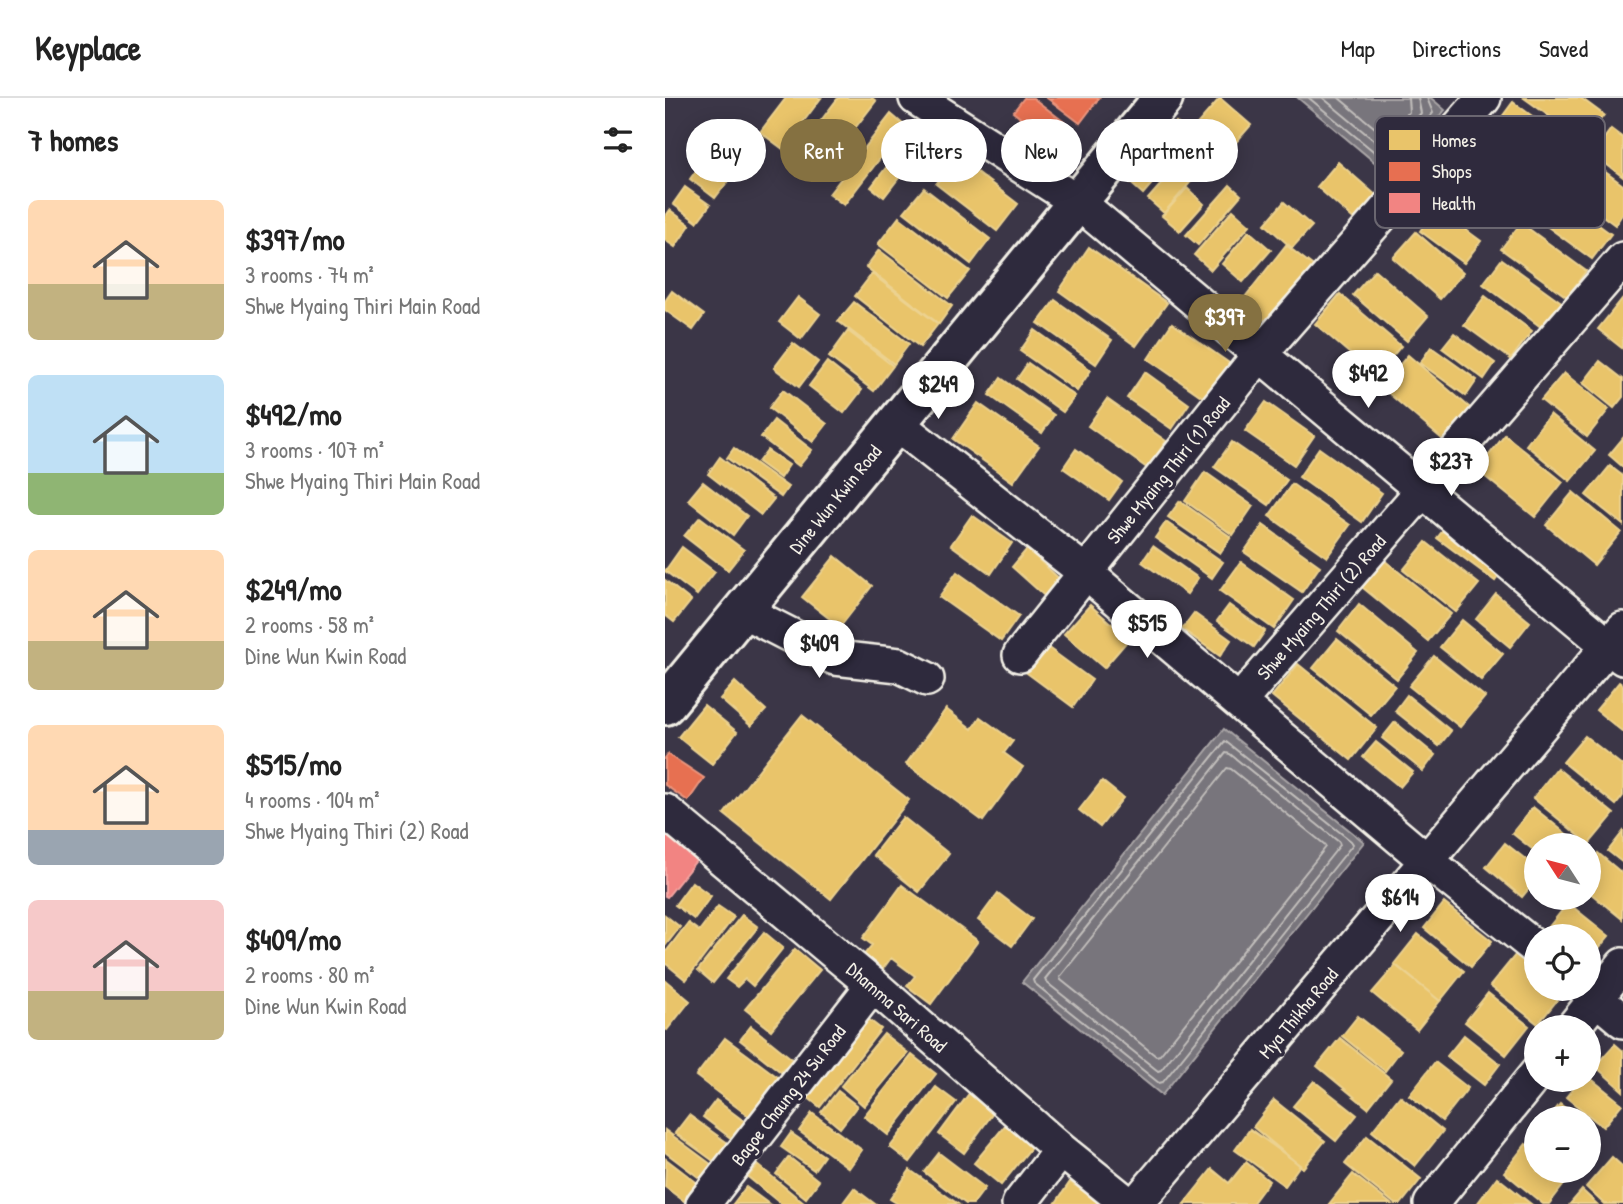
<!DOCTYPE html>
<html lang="en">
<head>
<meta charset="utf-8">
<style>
  :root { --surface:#fff; --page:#f2f2f2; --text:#222; --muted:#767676; --line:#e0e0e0; --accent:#857141 }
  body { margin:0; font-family:"Patrick Hand",sans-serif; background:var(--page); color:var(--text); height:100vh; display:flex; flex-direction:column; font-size:26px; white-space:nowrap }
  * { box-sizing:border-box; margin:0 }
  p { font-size:23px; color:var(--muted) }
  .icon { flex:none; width:38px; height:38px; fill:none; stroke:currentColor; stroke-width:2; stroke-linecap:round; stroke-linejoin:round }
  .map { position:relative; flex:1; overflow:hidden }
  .side { display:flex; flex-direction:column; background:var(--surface); width:665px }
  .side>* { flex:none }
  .guide { position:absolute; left:21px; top:21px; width:665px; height:63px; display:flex; gap:14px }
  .needle { width:46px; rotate:306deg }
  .fabs { position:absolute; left:859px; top:735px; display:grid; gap:14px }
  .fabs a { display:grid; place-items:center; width:77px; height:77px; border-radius:50%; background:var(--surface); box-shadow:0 4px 18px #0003; font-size:35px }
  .price { position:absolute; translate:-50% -60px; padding:0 16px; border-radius:24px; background:#fff; color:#222; font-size:23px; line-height:46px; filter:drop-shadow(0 2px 4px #0008) }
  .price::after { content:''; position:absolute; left:50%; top:42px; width:21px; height:16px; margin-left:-10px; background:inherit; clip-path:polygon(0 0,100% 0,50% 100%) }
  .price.on { background:var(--accent); color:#fff }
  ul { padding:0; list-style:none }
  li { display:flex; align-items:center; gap:21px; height:175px; padding:0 28px }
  li span { display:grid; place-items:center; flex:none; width:196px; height:140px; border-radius:10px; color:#555 }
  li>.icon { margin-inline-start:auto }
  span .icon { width:84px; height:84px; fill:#fffc; stroke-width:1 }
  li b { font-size:30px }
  h2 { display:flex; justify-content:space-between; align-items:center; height:84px; padding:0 28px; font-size:30px }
  .tag { padding:0 24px; border-radius:32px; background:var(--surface); box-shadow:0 4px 18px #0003; font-size:24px; line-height:63px }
  .tag.on { background:var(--accent); color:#fff }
  header { display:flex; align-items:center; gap:42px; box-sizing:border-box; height:98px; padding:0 35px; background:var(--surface); border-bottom:2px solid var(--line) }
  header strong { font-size:33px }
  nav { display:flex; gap:38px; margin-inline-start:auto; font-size:24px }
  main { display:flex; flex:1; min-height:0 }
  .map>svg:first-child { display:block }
</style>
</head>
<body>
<header>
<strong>Keyplace</strong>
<nav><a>Map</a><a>Directions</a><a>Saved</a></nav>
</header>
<main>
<section class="side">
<h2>7 homes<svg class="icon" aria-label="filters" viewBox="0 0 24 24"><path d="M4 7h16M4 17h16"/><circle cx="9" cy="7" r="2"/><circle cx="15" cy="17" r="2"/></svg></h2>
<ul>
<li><span style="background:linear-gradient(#ffd9b3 60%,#c2b280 0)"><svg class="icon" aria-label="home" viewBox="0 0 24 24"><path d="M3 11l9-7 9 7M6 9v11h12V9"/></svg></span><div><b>$397/mo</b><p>3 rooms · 74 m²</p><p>Shwe Myaing Thiri Main Road</p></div></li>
<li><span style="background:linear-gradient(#bfe0f5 70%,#8fb573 0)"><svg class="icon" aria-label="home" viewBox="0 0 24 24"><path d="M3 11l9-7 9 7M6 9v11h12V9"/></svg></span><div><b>$492/mo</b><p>3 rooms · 107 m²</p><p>Shwe Myaing Thiri Main Road</p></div></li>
<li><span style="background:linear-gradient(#ffd9b3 65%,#c2b280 0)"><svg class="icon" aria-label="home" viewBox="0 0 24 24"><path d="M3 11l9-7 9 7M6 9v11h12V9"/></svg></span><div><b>$249/mo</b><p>2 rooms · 58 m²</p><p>Dine Wun Kwin Road</p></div></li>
<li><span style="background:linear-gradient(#ffd9b3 75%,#9aa5b1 0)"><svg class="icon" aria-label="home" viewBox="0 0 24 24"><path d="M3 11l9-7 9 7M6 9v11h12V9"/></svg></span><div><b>$515/mo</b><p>4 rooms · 104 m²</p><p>Shwe Myaing Thiri (2) Road</p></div></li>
<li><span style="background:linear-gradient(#f6c9c9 65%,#c2b280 0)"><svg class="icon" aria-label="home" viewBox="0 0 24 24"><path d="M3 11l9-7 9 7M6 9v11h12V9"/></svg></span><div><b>$409/mo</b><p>2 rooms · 80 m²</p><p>Dine Wun Kwin Road</p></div></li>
</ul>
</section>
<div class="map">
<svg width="958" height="1106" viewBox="0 0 958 1106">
  <rect width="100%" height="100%" fill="#3b3647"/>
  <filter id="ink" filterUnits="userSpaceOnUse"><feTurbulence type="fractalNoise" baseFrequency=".0143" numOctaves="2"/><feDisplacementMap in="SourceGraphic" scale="14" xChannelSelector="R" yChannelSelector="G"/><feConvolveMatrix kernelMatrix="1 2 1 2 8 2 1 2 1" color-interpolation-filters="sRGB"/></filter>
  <g filter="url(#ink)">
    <path fill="#78747b" stroke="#aaa6a7" stroke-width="2" d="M633 0H766L780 12 725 77Z
      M559 631 699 744 497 997 357 884Z"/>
    <path fill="#e9c46a" stroke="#ecd290" stroke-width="2" d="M121 0H156L118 51 95 34Z
      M173 0H207L211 3 173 52 148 33Z
      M555 0 586 27 559 58 528 31Z
      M859 0H916L939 17 919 43Z
      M848 4 900 42 880 69 828 31Z
      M226 16 240 28 179 107 164 96Z
      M511 24 527 39 478 96 461 81Z
      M251 31 264 41 219 99 206 89Z
      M946 31 958 40V79L928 56Z
      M292 59 353 106 332 133 271 86Z
      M520 59 536 72 499 115 483 101Z
      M40 60 66 79 50 100 25 81Z
      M924 62 958 87V115L950 127 903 92Z
      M673 64 712 98 691 123 652 89Z
      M565 87 576 97 533 147 521 137Z
      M20 89 45 107 32 124 8 106Z
      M259 90 325 141 306 166 239 114Z
      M522 90 539 106 515 133 497 118Z
      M887 93 946 136 927 161 868 118Z
      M619 104 647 128 627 150 600 126Z
      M771 110 816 143 799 165 755 133Z
      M5 112 25 127 10 149 0 142V119Z
      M568 112 585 127 546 172 529 157Z
      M234 119 305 173 283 200 213 146Z
      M856 125 921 173 902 199 836 151Z
      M584 133 606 152 578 184 557 166Z
      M751 134 798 175 775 201 728 160Z
      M621 147 656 174 611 231 576 204Z
      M424 149 502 205 471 248 394 193Z
      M214 152 287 208 274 226 201 169Z
      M837 161 899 206 880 232 818 186Z
      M710 172 763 218 742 243 688 197Z
      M207 176 273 226 255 249 190 198Z
      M7 193 39 217 28 232 0 212V203Z
      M675 196 736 248 711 278 650 226Z
      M820 198 867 233 846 261 799 227Z
      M133 199 155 216 136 241 114 224Z
      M957 201 958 202V251L933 231Z
      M390 202 447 242 431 266 373 225Z
      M189 204 244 246 229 266 173 223Z
      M507 225 567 267 542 302 483 261Z
      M370 232 426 272 412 293 355 253Z
      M183 233 228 268 209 293 164 259Z
      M789 235 830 265 819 281 777 250Z
      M128 245 153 264 134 289 109 270Z
      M766 249 812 282 801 298 755 265Z
      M743 257 810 314 783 346 716 289Z
      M935 263 958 281V299L949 310 918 285Z
      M162 264 197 292 179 315 144 288Z
      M363 265 410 298 398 314 352 281Z
      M480 274 524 306 507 331 462 300Z
      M899 275 944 311 922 339 876 302Z
      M336 280 389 317 377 335 324 297Z
      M118 292 162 326 148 344 104 310Z
      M442 301 501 343 482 370 423 328Z
      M601 304 649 338 629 367 580 333Z
      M313 305 374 348 348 384 288 341Z
      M885 316 930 353 905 383 861 347Z
      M109 322 147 352 134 368 96 339Z
      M840 337 898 384 870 419 812 372Z
      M958 340V369L944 357Z
      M567 344 622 382 604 407 549 369Z
      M69 350 123 389 116 399 62 360Z
      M654 350 717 395 697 424 634 379Z
      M411 351 457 384 444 402 398 370Z
      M102 352 124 367 115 380 93 364Z
      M55 359 109 401 96 417 43 376Z
      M945 368 958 378V427L921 397Z
      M540 374 588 408 568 437 520 403Z
      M38 384 82 418 68 437 23 402Z
      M627 386 685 427 662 459 604 418Z
      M908 394 956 434 929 467 881 427Z
      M515 403 566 439 555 455 503 419Z
      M307 417 347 445 326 476 286 447Z
      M35 419 79 452 63 472 19 438Z
      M501 424 558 464 547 480 490 440Z
      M784 425 841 468 830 483 772 440Z
      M598 427 655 468 637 494 579 454Z
      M761 444 814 486 791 514 738 472Z
      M488 448 533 480 522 496 477 464Z
      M17 449 50 474 32 497 0 473Z
      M362 451 399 485 384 502 347 469Z
      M170 458 207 488 175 529 137 499Z
      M719 462 786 516 763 543 697 489Z
      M576 464 629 502 609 531 555 493Z
      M292 474 354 518 336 543 274 499Z
      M0 482 26 503 9 524 0 517Z
      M831 496 865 524 845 549 811 521Z
      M694 506 753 555 732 581 673 533Z
      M425 507 464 541 439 570 399 536Z
      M564 507 600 533 589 549 552 523Z
      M529 515 566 542 555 558 517 531Z
      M797 522 838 556 816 582 775 549Z
      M672 541 730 588 706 617 648 570Z
      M378 546 427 582 408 609 358 572Z
      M769 558 820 599 795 629 744 588Z
      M633 566 712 630 686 662 607 598Z
      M70 584 101 612 86 628 55 601Z
      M954 584 958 587V634L931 612Z
      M742 597 786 633 774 648 730 613Z
      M39 607 72 634 47 666 13 639Z
      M281 611 307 631 315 619 348 643 339 655 358 669 318 723 241 666Z
      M137 617 244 702 166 801 59 716Z
      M730 624 770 657 758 673 717 640Z
      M920 638 958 668V698L951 707 898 664Z
      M711 644 748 674 735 689 698 659Z
      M892 670 949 716 924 746 868 700Z
      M437 683 458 700 435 729 414 712Z
      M868 709 915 747H872V755L847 735Z
      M238 719 284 756 254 794 208 757Z
      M958 734V765L943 753Z
      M840 745 872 770V781L857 799 821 769Z
      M933 755 958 776 957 821 924 794V766Z
      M27 784 46 798 29 821 10 807Z
      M237 787 313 843 266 906 242 888 250 878 226 860 217 872 198 858 207 847 198 840Z
      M333 795 367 821 347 848 313 822Z
      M779 805 827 843 806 869 759 830Z
      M903 805 944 838 924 862V838H883L879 835Z
      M53 808 69 819 21 882 0 865V855L23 825 34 833Z
      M0 817 15 829 0 848Z
      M77 817 93 829 48 885 33 872Z
      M99 834 118 850 88 888 80 881 72 889 61 881Z
      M753 836 799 873 775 903 729 866Z
      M856 850 872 863V891H901L873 926 825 888Z
      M130 851 155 872 106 932 80 911Z
      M731 867 775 903 752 932 707 895Z
      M0 882 25 903 2 932 0 931Z
      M823 895 864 928 841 957 800 924Z
      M198 917 216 931 155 1009 137 995Z
      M693 918 736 952 720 973 677 938Z
      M86 928 127 961 116 974 75 942Z
      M219 936 243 955 199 1008 176 988Z
      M799 937 835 966 819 987 782 958Z
      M60 940 118 983 89 1022 31 978Z
      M675 940 726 981 703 1010 652 968Z
      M950 946 958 953V993L930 968Z
      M247 957 271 976 223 1037 199 1018Z
      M770 964 803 990 777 1023 744 997Z
      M924 979 957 1006 938 1029 901 999 915 982H924Z
      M649 983 692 1017 671 1043 628 1008Z
      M271 989 291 1004 245 1064 225 1049Z
      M173 993 192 1008 175 1030 156 1014Z
      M306 993 331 1011 299 1055 274 1036Z
      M735 998 778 1033 750 1068 707 1033Z
      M51 1002 84 1027 71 1044 38 1019Z
      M609 1002 660 1043 638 1070 588 1029Z
      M895 1006 913 1020H884Z
      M147 1015 197 1052 184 1070 134 1033Z
      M24 1017 64 1046 50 1064 10 1035Z
      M342 1025 369 1046 336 1087 309 1065Z
      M585 1031 635 1067 620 1088 570 1052Z
      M0 1032 47 1067 36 1081 0 1054Z
      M126 1035 159 1058 149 1072 116 1049Z
      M702 1038 756 1081 736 1106H730L680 1066Z
      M861 1046 872 1054V1073H895L904 1080 884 1106H878L839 1074Z
      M274 1055 320 1090 308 1106H301L259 1074Z
      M124 1059 154 1083 141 1100 111 1076Z
      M947 1059 958 1069V1106H939L921 1089Z
      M1 1061 39 1090 23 1106 0 1089Z
      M581 1064 604 1083 587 1106H519L547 1071 564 1085Z
      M93 1067 140 1106H116L83 1079Z
      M245 1072 293 1106H233L225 1101Z
      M688 1076 726 1106H664Z
      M832 1079 866 1106H812Z
      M405 1084 436 1106H390Z
      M81 1089 104 1106H68Z
      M189 1090 210 1106H177Z
      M917 1092 932 1106H905Z"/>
    <path fill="#e76f51" stroke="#eb967e" stroke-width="2" d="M359 0H368L412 34 398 53 348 14Z
      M382 0H434L415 25Z
      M3 656 39 680 23 703 0 687V660Z"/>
    <path fill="#f28482" stroke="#f3a5a1" stroke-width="2" d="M0 731 34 759 2 799 0 798Z"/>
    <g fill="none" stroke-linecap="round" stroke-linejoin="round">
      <path stroke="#c2bfbc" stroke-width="2" d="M644 0 724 66 768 15 762 0
        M658 0 723 54 756 15 753 0
        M674 0 721 39 744 14 743 0
        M560 643 686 743 688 746 498 984 494 985 369 885 368 882Z
        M561 655 565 656 674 744 675 747 496 972 493 973 381 884 380 881Z
        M562 670 566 671 659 746 661 749 495 957 491 958 396 882 395 879Z"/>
      <g stroke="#f4f1e8" stroke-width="38">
        <path id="street" d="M251 0 414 105 958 560
          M232 326 421 475 762 763 872 851
          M78 513 170 560 234 567 262 581
          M355 557 595 256 819 0
          M574 604 958 161
          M0 713 208 887 396 1052 463 1106
          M920 891 958 923
          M908 929 958 867
          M38 1106 208 887
          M354 1106 396 1052
          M471 1106 958 531
          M766 1106 872 975"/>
      </g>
      <g stroke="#f4f1e8" stroke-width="44">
        <path id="secondary" d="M0 607 498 0"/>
      </g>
      <use href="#street" stroke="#2f2a3d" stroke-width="33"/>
      <use href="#secondary" stroke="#2f2a3d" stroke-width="38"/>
    </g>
  </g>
  <g text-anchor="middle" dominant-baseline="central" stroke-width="7" stroke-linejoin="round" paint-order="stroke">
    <g font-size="19" fill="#f4f1e8" stroke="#2f2a3d">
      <text transform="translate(503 372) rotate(-51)">Shwe Myaing Thiri (1) Road</text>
      <text transform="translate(170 401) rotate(-51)">Dine Wun Kwin Road</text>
      <text transform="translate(656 509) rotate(-49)">Shwe Myaing Thiri (2) Road</text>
      <text transform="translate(232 909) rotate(41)">Dhamma Sari Road</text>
      <text transform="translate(633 915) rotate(-50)">Mya Thikha Road</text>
      <text transform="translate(123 997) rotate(-52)">Bagoe Chaung 24 Su Road</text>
    </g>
  </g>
  <rect x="710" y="18" width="230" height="112" rx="10" fill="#2f2a3d" stroke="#6a6670" stroke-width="2"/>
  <rect x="724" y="32" width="31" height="20" fill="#e9c46a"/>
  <rect x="724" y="64" width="31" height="19" fill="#e76f51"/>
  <rect x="724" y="95" width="31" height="20" fill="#f28482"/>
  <g font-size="19" fill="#f4f1e8">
    <text x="767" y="49">Homes</text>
    <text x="767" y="80">Shops</text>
    <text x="767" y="112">Health</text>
  </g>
</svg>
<div class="fabs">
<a><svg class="needle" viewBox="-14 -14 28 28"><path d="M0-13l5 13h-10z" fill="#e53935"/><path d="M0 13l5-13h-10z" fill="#767676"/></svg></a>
<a><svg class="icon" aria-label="locate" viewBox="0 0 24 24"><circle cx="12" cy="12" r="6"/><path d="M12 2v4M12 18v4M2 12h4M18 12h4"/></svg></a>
<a>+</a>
<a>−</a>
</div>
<b class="price on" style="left:560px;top:256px">$397</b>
<b class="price" style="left:703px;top:312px">$492</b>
<b class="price" style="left:273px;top:323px">$249</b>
<b class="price" style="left:786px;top:400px">$237</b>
<b class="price" style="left:482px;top:562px">$515</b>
<b class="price" style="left:154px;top:582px">$409</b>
<b class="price" style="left:735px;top:836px">$614</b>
<div class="guide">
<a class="tag">Buy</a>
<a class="tag on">Rent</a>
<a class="tag">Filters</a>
<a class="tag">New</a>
<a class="tag">Apartment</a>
</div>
</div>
</main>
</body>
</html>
